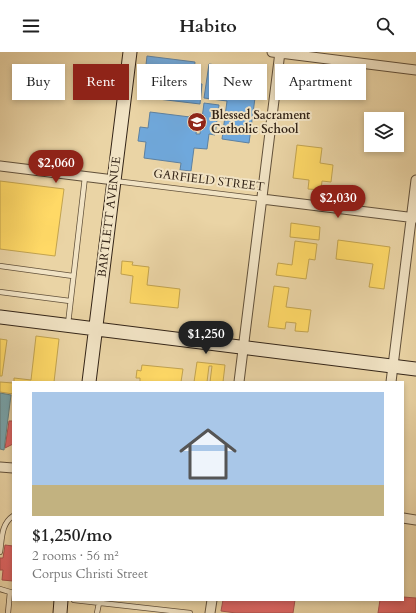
<!DOCTYPE html>
<html lang="en">
<head>
<meta charset="utf-8">
<style>
  :root { --surface:#fff; --page:#f6f6f6; --text:#222; --muted:#767676; --accent:#8f2418 }
  body { margin:0; font-family:Cardo,serif; background:var(--page); color:var(--text); height:100vh; display:flex; flex-direction:column; font-size:15px; white-space:nowrap }
  * { box-sizing:border-box; margin:0 }
  p { font-size:13px; color:var(--muted) }
  .icon { flex:none; width:22px; height:22px; fill:none; stroke:currentColor; stroke-width:2; stroke-linecap:round; stroke-linejoin:round }
  .map { position:relative; flex:1; overflow:hidden }
  .details { position:absolute; left:12px; top:329px; width:392px; height:220px; display:flex; flex-direction:column; background:var(--surface); border-radius:0px; box-shadow:0 2px 6px #0003 }
  .details>* { flex:none }
  .hud { position:absolute; left:12px; top:12px; width:392px; height:36px; display:flex; gap:8px }
  .fabs { position:absolute; left:364px; top:60px; display:grid; gap:8px }
  .fabs a { display:grid; place-items:center; width:40px; height:40px; border-radius:0px; background:var(--surface); box-shadow:0 2px 6px #0003; font-size:20px }
  .price { position:absolute; translate:-50% -34px; padding:0 9px; border-radius:14px; background:var(--accent); color:#fff; font-size:13px; line-height:26px; filter:drop-shadow(0 1px 2px #0008) }
  .price::after { content:''; position:absolute; left:50%; top:24px; width:12px; height:9px; margin-left:-6px; background:inherit; clip-path:polygon(0 0,100% 0,50% 100%) }
  .price.active { background:#222; color:#fff }
  ul { padding:0; list-style:none }
  li { display:grid; align-content:center; gap:8px; height:212px; padding:0 20px }
  li span { display:grid; place-items:center; height:124px; border-radius:0px; color:#555 }
  li>.icon { margin-inline-start:auto }
  span .icon { width:72px; height:72px; fill:#fffc; stroke-width:1 }
  li b { font-size:17px }
  .pill { padding:0 14px; border-radius:0px; background:var(--surface); box-shadow:0 2px 6px #0003; font-size:14px; line-height:36px }
  .pill.active { background:var(--accent); color:#fff }
  header { display:flex; justify-content:space-between; align-items:center; height:52px; padding:0 20px; background:var(--surface); font-size:18px; font-weight:800 }
  .map>svg:first-child { display:block }
</style>
</head>
<body>
<header><svg class="icon" aria-label="menu" viewBox="0 0 24 24"><path d="M4 6h16M4 12h16M4 18h16"/></svg>Habito<svg class="icon" aria-label="search" viewBox="0 0 24 24"><circle cx="10" cy="10" r="6"/><path d="M15 15l6 6"/></svg></header>
<div class="map">
<svg width="416" height="561" viewBox="0 0 416 561">
  <rect width="100%" height="100%" fill="#ead4a5"/>
  <filter id="stains"><feTurbulence type="fractalNoise" baseFrequency=".005" numOctaves="4"/><feColorMatrix values="0 0 0 0 .2 0 0 0 0 .09 0 0 0 0 .02 0 0 0 .5 -.17"/></filter>
  <radialGradient id="worn" r=".72"><stop offset=".6" stop-color="#630" stop-opacity="0"/><stop offset="1" stop-color="#630" stop-opacity=".3"/></radialGradient>
  <path fill="#ffd966" stroke="#c2a34f" d="M297 93 322 96 320 111 333 113 331 130 322 129 321 138 308 137 309 128 293 126Z
    M0 129 64 137 55 204 0 197Z
    M291 171 320 175 319 188 290 185Z
    M338 188 390 195 384 237 369 235 373 212 336 207Z
    M295 189 317 192 315 208 309 207 306 227 276 223 278 211 292 213Z
    M122 209 133 210 132 213 149 215 147 233 180 237 178 256 130 251 133 224 121 222Z
    M274 234 289 236 286 255 311 258 308 280 295 279 296 271 286 270 285 277 268 275Z
    M36 284 59 287 54 330H14V326L31 328Z
    M0 287 7 288 2 324H0Z
    M197 310 225 313 223 330H210L212 314H209L207 330H194Z
    M142 313 183 317 181 330H140V326H136L137 318 141 319Z
    M0 330 13 331V342L0 340Z"/>
  <path fill="#e06666" stroke="#ac524f" d="M9 369H13V392L5 396Z
    M5 493 13 494V529L2 528 3 518H0V506H3Z
    M403 545 416 546V561H378L380 548H403Z
    M223 548H295L293 561H236L221 559Z"/>
  <path fill="#6fa8dc" stroke="#5d81a1" d="M147 4 195 10 193 30 157 25 156 31 144 30Z
    M209 12 231 15 228 42 255 46 249 91 222 87 227 49 204 46Z
    M160 27 202 32 200 52 158 47Z
    M204 51 219 53 215 83 209 82 207 97 194 96 191 119 180 118 181 111 144 106 146 90 138 89 140 75 148 76 150 60 198 66 196 82H200Z"/>
  <path fill="#76a5af" stroke="#627f82" d="M0 341 11 343 4 398 0 397Z"/>
  <g fill="none" stroke-linecap="round" stroke-linejoin="round">
    <g stroke="#62513b" stroke-width="6">
      <path id="lane" d="M115 129 262 147
        M0 214 73 224
        M0 240 70 249
        M68 272 85 125
        M0 500C2 487 1 472 13 464
        M0 537 10 540
        M74 548 190 561
        M8 561 10 540 13 541
        M97 561 99 551"/>
    </g>
    <g stroke="#62513b" stroke-width="11">
      <path id="street" d="M272 0 416 18
        M0 114 114 128
        M262 147 416 166
        M239 330 280 0
        M391 330 416 128
        M0 415 13 416
        M403 466 416 468
        M210 561 212 548"/>
    </g>
    <g stroke="#342518" stroke-width="15">
      <path id="secondary" d="M0 265 416 317
        M89 330 130 0
        M60 561 61 548"/>
    </g>
    <use href="#lane" stroke="#f1e3c4" stroke-width="4.5"/>
    <use href="#street" stroke="#f1e3c4" stroke-width="9"/>
    <use href="#secondary" stroke="#f1e3c4" stroke-width="13"/>
  </g>
  <defs>
    <g id="school-disc" transform="scale(1)"><circle r="9.5" fill="#8f2418" stroke="#f1e3c4"/><path d="M0-5L7-2L0 1L-7-2ZM-4 1L0 2.5L4 1V4Q0 6-4 4Z" fill="#fff"/></g>
  </defs>
  <g fill-rule="evenodd">
    <use href="#school-disc" x="197" y="70"/>
  </g>
  <g text-anchor="middle" dominant-baseline="central" stroke-width="4" stroke-linejoin="round" paint-order="stroke">
    <g font-size="12" font-weight="bold" fill="#342518" stroke="#f1e3c4" text-anchor="start">
      <text x="211" y="63">Blessed Sacrament<tspan x="211" dy="14">Catholic School</tspan></text>
    </g>
    <g font-size="12" fill="#342518" stroke="#f1e3c4">
      <text transform="translate(209 128) rotate(7)">GARFIELD STREET</text>
      <text transform="translate(109 165) rotate(-83)">BARTLETT AVENUE</text>
    </g>
  </g>
  <rect width="100%" height="100%" filter="url(#stains)"/>
  <rect width="100%" height="100%" fill="url(#worn)"/>
</svg>
<div class="fabs">
<a><svg class="icon" aria-label="layers" viewBox="0 0 24 24"><path d="M12 4l9 5-9 5-9-5zM3 14l9 5 9-5"/></svg></a>
</div>
<b class="price" style="left:56px;top:132px">$2,060</b>
<b class="price" style="left:338px;top:167px">$2,030</b>
<b class="price active" style="left:206px;top:303px">$1,250</b>
<div class="hud">
<a class="pill">Buy</a>
<a class="pill active">Rent</a>
<a class="pill">Filters</a>
<a class="pill">New</a>
<a class="pill">Apartment</a>
</div>
<section class="details">
<ul>
<li><span style="background:linear-gradient(#a9c7e8 75%,#c2b280 0)"><svg class="icon" aria-label="home" viewBox="0 0 24 24"><path d="M3 11l9-7 9 7M6 9v11h12V9"/></svg></span><div><b>$1,250/mo</b><p>2 rooms · 56 m²</p><p>Corpus Christi Street</p></div></li>
</ul>
</section>
</div>
</body>
</html>
